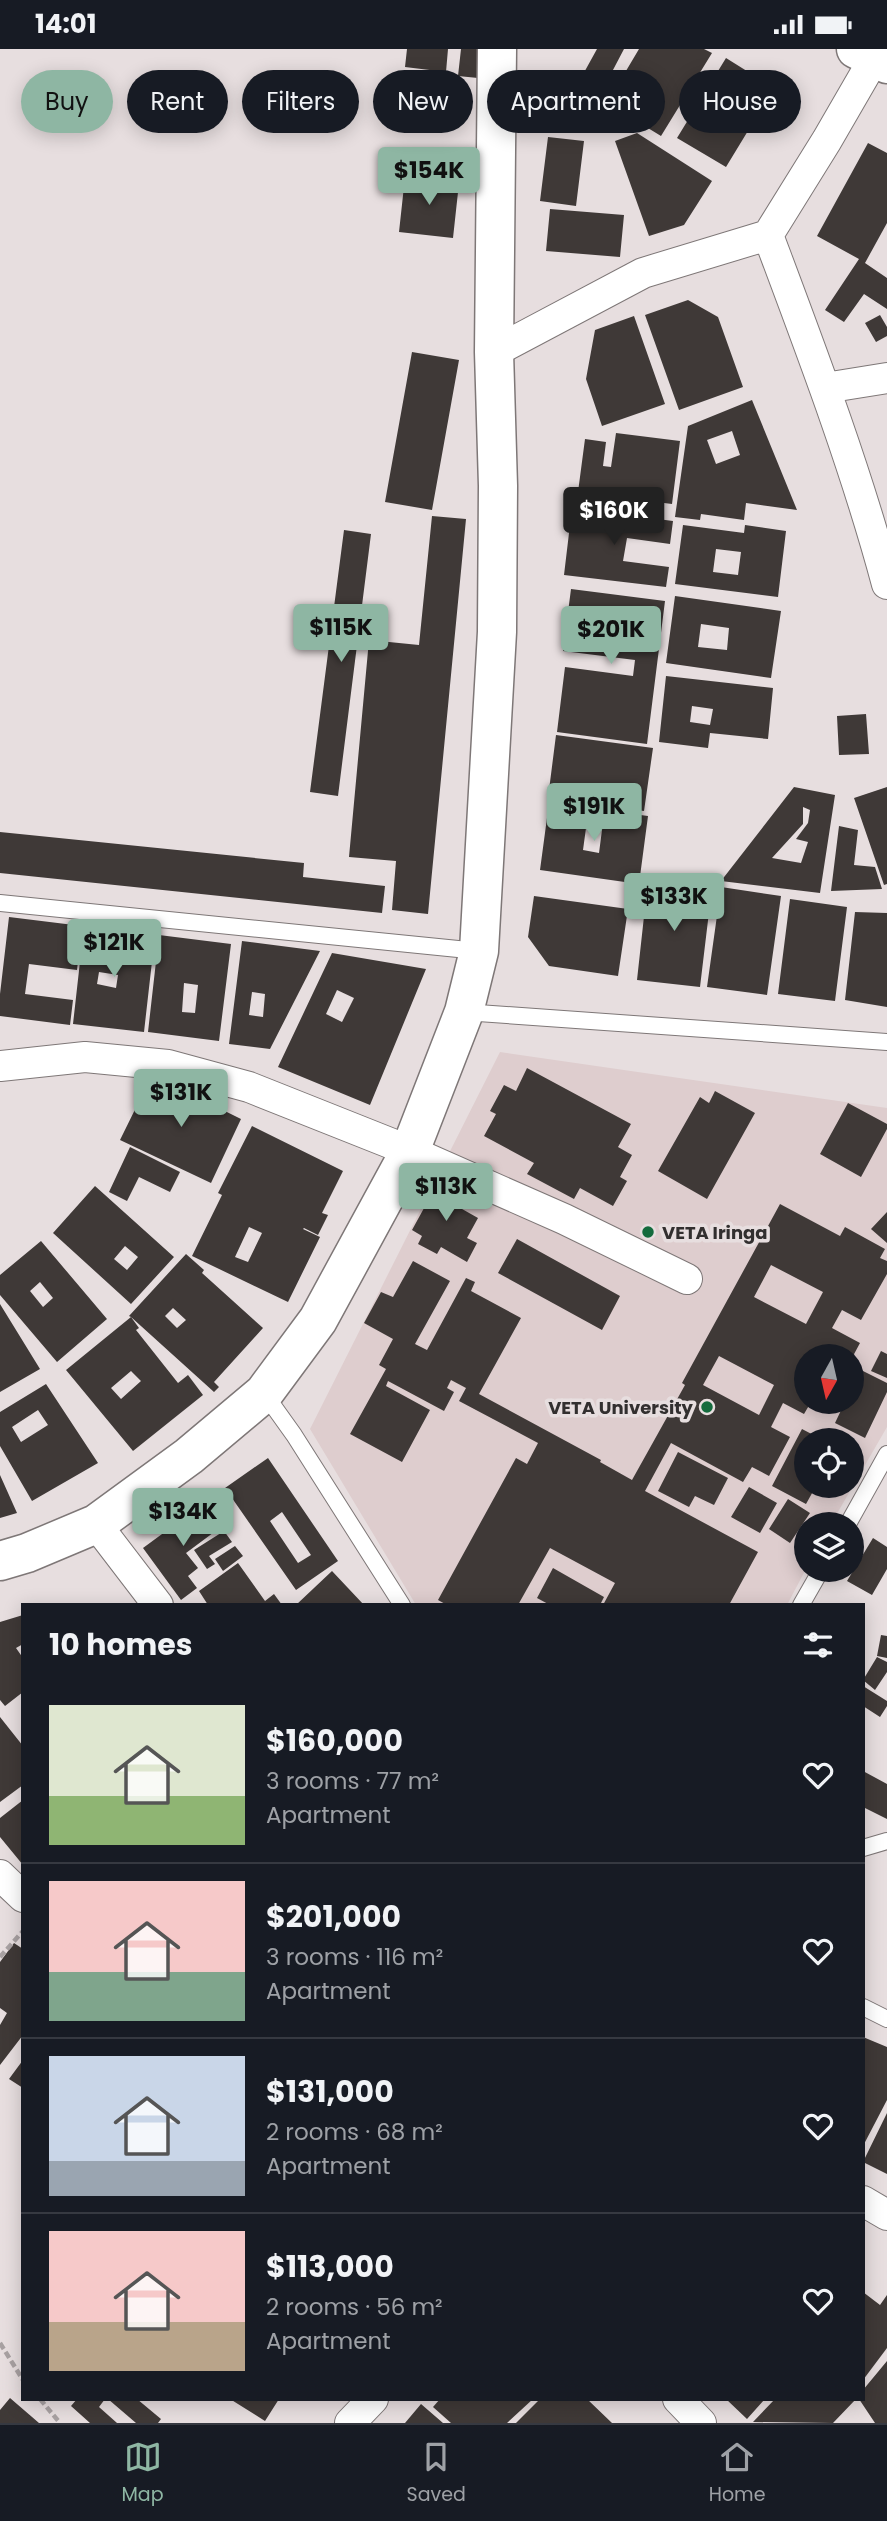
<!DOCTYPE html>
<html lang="en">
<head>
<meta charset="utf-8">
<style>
  :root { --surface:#171b24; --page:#242831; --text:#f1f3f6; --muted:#9ea1a6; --line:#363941; --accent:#8eb6a3 }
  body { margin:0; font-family:Poppins,sans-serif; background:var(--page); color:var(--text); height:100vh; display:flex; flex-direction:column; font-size:26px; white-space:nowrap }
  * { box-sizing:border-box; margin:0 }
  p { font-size:23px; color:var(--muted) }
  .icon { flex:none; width:38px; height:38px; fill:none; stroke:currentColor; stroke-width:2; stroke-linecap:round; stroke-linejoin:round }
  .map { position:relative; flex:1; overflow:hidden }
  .details { position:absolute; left:21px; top:1554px; width:844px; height:798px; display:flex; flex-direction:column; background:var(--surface); border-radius:0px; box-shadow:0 4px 18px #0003 }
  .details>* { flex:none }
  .guide { position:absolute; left:21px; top:21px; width:845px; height:63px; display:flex; gap:14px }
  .needle { width:46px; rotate:188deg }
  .fabs { position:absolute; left:794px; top:1295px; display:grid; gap:14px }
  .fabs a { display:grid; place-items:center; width:70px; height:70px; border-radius:50%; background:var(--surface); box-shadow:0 4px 18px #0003; font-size:35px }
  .price { position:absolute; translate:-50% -60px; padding:0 16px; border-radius:7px; background:var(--accent); color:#111; font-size:23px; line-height:46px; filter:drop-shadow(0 2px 4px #0008) }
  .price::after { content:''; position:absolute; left:50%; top:42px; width:21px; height:16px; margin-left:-10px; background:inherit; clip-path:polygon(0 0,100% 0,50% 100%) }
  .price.on { background:#222; color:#fff }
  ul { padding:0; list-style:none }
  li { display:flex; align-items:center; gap:21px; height:175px; padding:0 28px }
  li+li { border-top:2px solid var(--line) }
  li span { display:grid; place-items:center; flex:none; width:196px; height:140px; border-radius:0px; color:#555 }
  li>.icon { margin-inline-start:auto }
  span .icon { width:84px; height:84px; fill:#fffc; stroke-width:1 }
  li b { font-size:30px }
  h2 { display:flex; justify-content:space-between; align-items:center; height:84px; padding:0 28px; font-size:30px }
  .chip { padding:0 24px; border-radius:32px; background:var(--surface); box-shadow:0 4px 18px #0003; font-size:24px; line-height:63px }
  .chip.on { background:var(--accent); color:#111 }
  .status { display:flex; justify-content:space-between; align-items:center; height:49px; padding:0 35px; background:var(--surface); direction:ltr }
  .status svg { height:19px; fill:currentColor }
  .tab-bar { display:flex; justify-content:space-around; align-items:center; height:98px; border-top:2px solid var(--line); background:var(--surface); font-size:19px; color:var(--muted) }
  .tab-bar a { display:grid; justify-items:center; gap:4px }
  .tab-bar .on { color:var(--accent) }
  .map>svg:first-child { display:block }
</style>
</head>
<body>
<div class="status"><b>14:01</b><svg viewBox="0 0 49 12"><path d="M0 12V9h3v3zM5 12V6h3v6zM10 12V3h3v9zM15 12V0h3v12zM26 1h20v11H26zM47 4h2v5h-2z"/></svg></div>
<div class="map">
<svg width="887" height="2374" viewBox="0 0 887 2374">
  <rect width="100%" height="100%" fill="#e7dedf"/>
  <path fill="#decdce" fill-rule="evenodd" d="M500 1003 887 1059V1378L831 1475H807V1518L787 1556H416L310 1380ZM807 1307H852V1353H807ZM807 1391H852V1437H807Z"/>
  <path fill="#3f3937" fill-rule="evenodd" d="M407 0H448L446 23 405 18Z
    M461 0H481L478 29 458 27Z
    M597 0H624L593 59 558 41 568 23 581 29Z
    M639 0H704L712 4 661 87 607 54Z
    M726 9 774 39 726 118 677 89Z
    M637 84 712 132 684 176 649 187 615 92Z
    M548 88 584 92 576 157 540 152Z
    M868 94 887 104V174L865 214 887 229V260L864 245 844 273 825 261 859 210 817 187Z
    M405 128 459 134 453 189 399 183Z
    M550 160 624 166 620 208 546 202Z
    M688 251 718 268 743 338 679 361 645 266Z
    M880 266 887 278V287L876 293 865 274Z
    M634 267 665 355 602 377 586 330 595 281Z
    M412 303 459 311 432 461 385 453Z
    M752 351 797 461 746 454 744 471 701 465 700 471 675 468 688 377ZM732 382 740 406 716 415 707 391Z
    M616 384 680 392 672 455 578 443 585 390 606 393 603 417 611 418Z
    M572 459 673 472 670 495 627 489 623 512 669 518 666 538 564 526Z
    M432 467 466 470 428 865 392 861 396 812 349 808 369 591 419 596Z
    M683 476 744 484 745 476 786 482 778 548 675 535ZM716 500 741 503 738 526 713 523Z
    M344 481 371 485 338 747 310 743Z
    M571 540 665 552 647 695 557 683 565 618 633 627 635 611 563 602Z
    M675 547 781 562 771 629 666 614ZM701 575 729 579 727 601 698 598Z
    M666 627 773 639 768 690 710 684 708 699 659 693ZM692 657 713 660 710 676 690 673Z
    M866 665 869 705 839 706 837 667Z
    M556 686 653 699 644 762 548 749Z
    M794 738 835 746 820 844 721 832ZM803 758 810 761 808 774 796 790 808 793 801 814 772 809 803 775Z
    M887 738V835L884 836 854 749Z
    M549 754 648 767 639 835 540 821ZM586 779 602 781 599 804 583 801Z
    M839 777 858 781 854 816 875 818 882 840 831 842Z
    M0 783 304 814 303 828 385 837 382 864 0 824Z
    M648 831 712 838 700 938 637 931Z
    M721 838 781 847 767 946 707 938Z
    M534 847 628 860 618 927 549 917 528 888Z
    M790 850 847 858 835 952 778 945Z
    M855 863 887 864V958L845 951Z
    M9 868 82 877 77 921 29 915 25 945 73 951 70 976 0 967V945Z
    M84 877 155 886 144 983 73 975ZM99 923 118 926 116 939 97 935Z
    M159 886 231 895 219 992 148 983ZM184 934 198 936 195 964 182 963Z
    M242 892 320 902 270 1000 229 995ZM252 943 265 945 263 968 249 966Z
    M332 904 426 920 370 1056 278 1018ZM337 941 354 949 342 973 326 965Z
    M527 1019 631 1075 618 1098 632 1106 620 1128 627 1132 613 1157 580 1139 574 1150 527 1125 534 1114 484 1087 496 1065 490 1062 504 1036 516 1042Z
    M152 1026 241 1070 211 1134 120 1091Z
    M715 1042 755 1064 707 1150 658 1122 700 1048 709 1054Z
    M848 1054 887 1075V1080L861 1128 820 1105Z
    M252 1077 343 1122 322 1164 328 1166 318 1186 304 1179 303 1180 320 1188 288 1253 192 1207 222 1146 218 1144ZM249 1178 262 1184 248 1213 235 1208Z
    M130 1098 180 1123 170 1143 139 1128 127 1152 109 1143Z
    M440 1130 463 1142 455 1156 478 1169 467 1189 477 1194 467 1213 441 1198 437 1205 418 1195 422 1187 412 1181Z
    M95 1137 174 1208 131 1255 53 1184ZM125 1197 138 1208 127 1221 114 1210Z
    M780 1155 840 1187 845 1178 885 1200 880 1209 887 1212V1225L861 1271 842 1261 832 1279 860 1294 853 1307H807V1353H811L804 1365 783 1354 771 1378 790 1388 769 1427 752 1418 743 1433 671 1394 645 1442 758 1503 729 1556H603L615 1534 550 1499 518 1556H447L438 1551 516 1409 527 1415 538 1394 459 1352 466 1339 451 1331 447 1339 454 1343 444 1362 388 1332 386 1337 430 1361 402 1413 350 1385 386 1320 379 1316 393 1290 364 1274 381 1243 393 1248 413 1212 450 1232 415 1295 427 1301 466 1229 475 1233 471 1242 521 1269 479 1345 601 1411 600 1413 632 1431 685 1336 682 1334ZM771 1216 823 1243 806 1275 754 1248ZM719 1307 774 1336 759 1366 703 1336Z
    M887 1163V1194L871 1180Z
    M517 1190 620 1247 602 1281 498 1224Z
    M41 1192 107 1270 57 1313 0 1246V1226ZM40 1233 53 1249 43 1258 30 1242Z
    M186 1205 204 1221 202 1224 263 1279 214 1333 219 1338 214 1343 131 1268 139 1279 136 1281 178 1334 188 1326 203 1346 133 1402 66 1321 131 1268 129 1267ZM173 1259 186 1271 177 1279 165 1267ZM131 1322 141 1332 121 1350 111 1339Z
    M0 1255 40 1320 0 1343Z
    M881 1302 887 1305V1329L871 1322Z
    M861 1321 887 1334V1343L865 1389 835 1374 845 1353H852V1338Z
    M46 1335 98 1414 32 1452 0 1397V1363ZM38 1361 48 1376 21 1393 12 1378Z
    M802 1380 823 1391H807V1437H816L806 1455 772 1437Z
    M678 1403 728 1429 714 1456 695 1447 689 1458 658 1442Z
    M268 1409 338 1512 296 1541 225 1439ZM282 1463 311 1506 298 1514 270 1472Z
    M0 1426 17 1464 0 1469Z
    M749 1438 777 1454 760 1484 731 1468Z
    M788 1450 810 1464 790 1494 769 1480Z
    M207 1452 225 1475 186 1504 198 1519 188 1527 197 1539 181 1551 143 1499Z
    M224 1482 232 1493 209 1507 215 1515 207 1520 194 1501Z
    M873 1489 887 1498V1520L872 1546 847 1532Z
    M235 1497 243 1507 223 1522 215 1510Z
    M238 1514 265 1552 274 1545 282 1556H208L199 1542Z
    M553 1519 604 1548 600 1556H550L537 1549Z
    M332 1522 364 1556H296Z
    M23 1566V1595L16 1599 23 1609V1643L5 1657 0 1651V1573Z
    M881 1586 887 1587V1609L877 1607Z
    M877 1608 887 1613V1623L875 1641 863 1631Z
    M863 1637 887 1652V1657L880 1668 863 1657Z
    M0 1668 23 1697V1736L0 1753Z
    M863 1722 887 1735V1770L863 1758Z
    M23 1751V1816L0 1788V1769Z
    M14 1894 23 1900V1986L0 2016V1976L7 1964 0 1959V1913Z
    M863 1988 887 1998V2051L863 2097Z
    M23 2011V2039L9 2030Z
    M887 2064V2125L863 2113Z
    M863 2243 880 2256 887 2246V2299L863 2331Z
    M887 2312V2374H875L859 2350H863V2341Z
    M10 2349 39 2374H0V2361Z
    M77 2350H105L99 2358 117 2374H90L71 2357Z
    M108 2350H137L161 2370 158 2374H136Z
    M230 2350H279L265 2372Z
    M440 2350H533L507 2374H451L433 2358Z
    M540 2350H587L612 2374H516Z
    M726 2350H765L747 2370Z
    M775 2350H856L833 2374 753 2373Z
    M421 2355 443 2374H405Z"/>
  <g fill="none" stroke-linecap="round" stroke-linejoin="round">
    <g stroke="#7e7777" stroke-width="18">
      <path id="service" d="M0 854 478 902
        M464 963 887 993
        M264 1344 294 1386 402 1556
        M848 1475 887 1405
        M801 1556 821 1521
        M863 1799 887 1792
        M863 1958 887 1970"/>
    </g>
    <g stroke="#7e7777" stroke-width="32">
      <path id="minor" d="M768 186C811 301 855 416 887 535
        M494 303 643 224 768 186 827 91 875 8
        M825 339 887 329
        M0 1017 85 1008 168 1016 249 1038 410 1102 564 1170 687 1230
        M96 1475 158 1556
        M0 1826 23 1848
        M863 2152 887 2166
        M678 2350 701 2374
        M350 2374 373 2350"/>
    </g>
    <g stroke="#7e7777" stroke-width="41">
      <path id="tertiary" d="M0 1512 27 1504 96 1475 189 1407 264 1344 318 1271 410 1102 464 963 479 902 497 583 498 437 494 303 497 0"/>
    </g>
    <g stroke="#7e7777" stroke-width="41">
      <path id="secondary" d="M856 0 887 15"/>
    </g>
    <path stroke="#a8a1a2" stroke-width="4.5" stroke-dasharray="7 3.5" stroke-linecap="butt" d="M0 1908 23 1882
      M0 2294 23 2331
      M40 2350 60 2374"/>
    <use href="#service" stroke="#fff" stroke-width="16"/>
    <use href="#minor" stroke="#fff" stroke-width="30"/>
    <use href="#tertiary" stroke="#fff" stroke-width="38"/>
    <use href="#secondary" stroke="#fff" stroke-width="38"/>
  </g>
  <g fill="#146b3d" stroke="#e7dedf" stroke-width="2.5">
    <circle cx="648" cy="1183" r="7"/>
    <circle cx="707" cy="1358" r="7"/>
  </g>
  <g text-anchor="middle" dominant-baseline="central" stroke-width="7" stroke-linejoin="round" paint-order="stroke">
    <g font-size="18" font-weight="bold" fill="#322f2f" stroke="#e7dedf" text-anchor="start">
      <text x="662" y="1183">VETA Iringa</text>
      <text x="693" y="1358" text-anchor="end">VETA University</text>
    </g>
  </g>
</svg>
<div class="fabs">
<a><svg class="needle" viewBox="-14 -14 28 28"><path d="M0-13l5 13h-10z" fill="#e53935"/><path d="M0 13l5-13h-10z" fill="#9ea1a6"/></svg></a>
<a><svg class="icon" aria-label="locate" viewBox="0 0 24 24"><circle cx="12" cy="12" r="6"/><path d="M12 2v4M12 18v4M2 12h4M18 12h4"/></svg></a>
<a><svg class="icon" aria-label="layers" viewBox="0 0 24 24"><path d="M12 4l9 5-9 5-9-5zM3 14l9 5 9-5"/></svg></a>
</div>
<b class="price" style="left:429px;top:158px">$154K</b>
<b class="price on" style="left:614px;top:498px">$160K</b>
<b class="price" style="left:341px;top:615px">$115K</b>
<b class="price" style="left:611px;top:617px">$201K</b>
<b class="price" style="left:594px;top:794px">$191K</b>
<b class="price" style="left:674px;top:884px">$133K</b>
<b class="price" style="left:114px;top:930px">$121K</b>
<b class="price" style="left:181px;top:1080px">$131K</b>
<b class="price" style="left:446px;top:1174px">$113K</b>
<b class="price" style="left:183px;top:1499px">$134K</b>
<div class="guide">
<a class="chip on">Buy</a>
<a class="chip">Rent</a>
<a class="chip">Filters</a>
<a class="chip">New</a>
<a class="chip">Apartment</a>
<a class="chip">House</a>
</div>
<section class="details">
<h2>10 homes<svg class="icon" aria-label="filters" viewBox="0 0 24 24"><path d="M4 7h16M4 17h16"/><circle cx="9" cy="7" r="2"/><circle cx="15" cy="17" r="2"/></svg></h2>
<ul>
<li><span style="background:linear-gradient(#dfe7d0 65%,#8fb573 0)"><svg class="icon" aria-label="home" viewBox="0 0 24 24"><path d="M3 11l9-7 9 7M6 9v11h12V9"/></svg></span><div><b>$160,000</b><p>3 rooms · 77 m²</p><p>Apartment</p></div><svg class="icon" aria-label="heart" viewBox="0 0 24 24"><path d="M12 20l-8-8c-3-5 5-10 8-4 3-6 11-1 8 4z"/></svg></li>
<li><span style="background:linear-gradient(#f6c9c9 65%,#7fa58c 0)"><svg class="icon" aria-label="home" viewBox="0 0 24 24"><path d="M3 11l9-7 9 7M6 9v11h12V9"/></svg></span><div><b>$201,000</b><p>3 rooms · 116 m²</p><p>Apartment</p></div><svg class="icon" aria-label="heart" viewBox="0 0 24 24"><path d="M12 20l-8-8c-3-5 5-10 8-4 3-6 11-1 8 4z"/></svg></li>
<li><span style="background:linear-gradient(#c9d6e8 75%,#9aa5b1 0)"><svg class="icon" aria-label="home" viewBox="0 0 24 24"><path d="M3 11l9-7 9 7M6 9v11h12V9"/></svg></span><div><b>$131,000</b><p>2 rooms · 68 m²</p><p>Apartment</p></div><svg class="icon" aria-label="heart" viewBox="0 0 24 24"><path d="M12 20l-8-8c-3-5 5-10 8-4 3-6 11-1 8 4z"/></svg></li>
<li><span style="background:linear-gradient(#f6c9c9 65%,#b9a48a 0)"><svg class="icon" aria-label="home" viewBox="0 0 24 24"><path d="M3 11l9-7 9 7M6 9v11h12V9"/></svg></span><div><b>$113,000</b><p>2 rooms · 56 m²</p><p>Apartment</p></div><svg class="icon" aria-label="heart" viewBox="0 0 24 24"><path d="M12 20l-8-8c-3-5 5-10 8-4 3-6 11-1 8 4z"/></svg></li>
</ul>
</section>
</div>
<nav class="tab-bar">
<a class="on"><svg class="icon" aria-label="map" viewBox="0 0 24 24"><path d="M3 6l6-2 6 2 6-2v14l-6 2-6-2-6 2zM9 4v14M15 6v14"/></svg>Map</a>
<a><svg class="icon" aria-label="saved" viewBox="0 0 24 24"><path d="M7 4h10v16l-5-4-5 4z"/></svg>Saved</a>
<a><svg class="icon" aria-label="home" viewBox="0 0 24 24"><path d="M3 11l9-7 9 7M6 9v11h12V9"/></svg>Home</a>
</nav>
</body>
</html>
